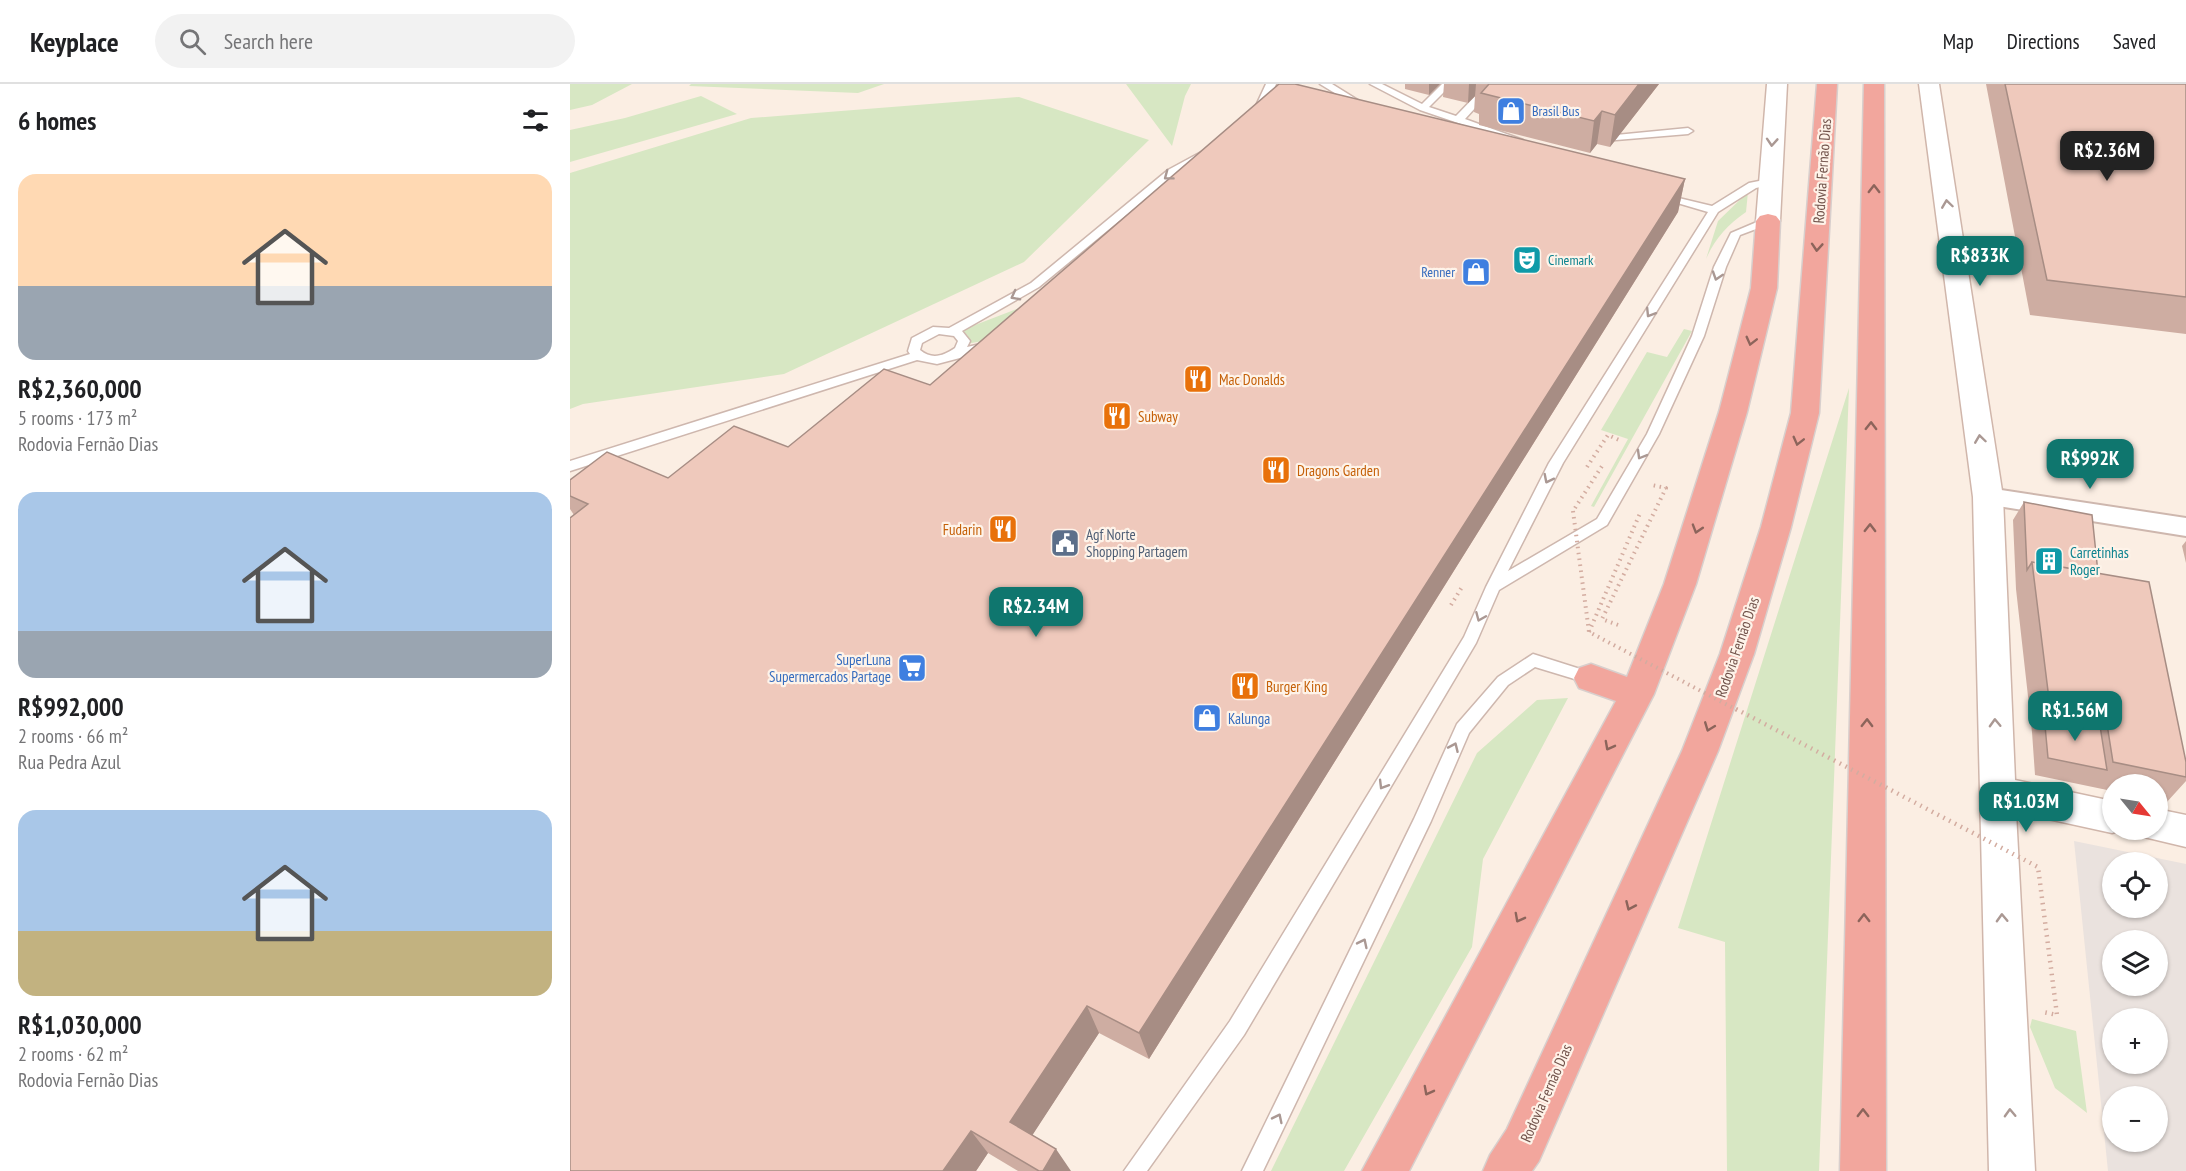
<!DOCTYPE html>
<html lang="en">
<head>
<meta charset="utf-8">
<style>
  :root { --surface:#fff; --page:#f2f2f2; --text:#202124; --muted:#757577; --line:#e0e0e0; --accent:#0f766e }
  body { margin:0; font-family:"PT Sans Narrow",sans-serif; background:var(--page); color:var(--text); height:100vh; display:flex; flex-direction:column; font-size:22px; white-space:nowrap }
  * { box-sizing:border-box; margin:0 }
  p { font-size:20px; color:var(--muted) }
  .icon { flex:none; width:33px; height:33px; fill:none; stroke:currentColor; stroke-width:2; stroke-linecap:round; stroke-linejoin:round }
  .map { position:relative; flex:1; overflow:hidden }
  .sheet { display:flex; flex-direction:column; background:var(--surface); width:570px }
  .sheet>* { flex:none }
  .needle { width:39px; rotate:120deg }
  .fabs { position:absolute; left:1532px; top:690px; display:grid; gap:12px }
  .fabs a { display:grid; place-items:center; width:66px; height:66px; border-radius:50%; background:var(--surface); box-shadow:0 2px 4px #0004; font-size:30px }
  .price { position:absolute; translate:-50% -51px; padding:0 14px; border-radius:12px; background:var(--accent); color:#fff; font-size:20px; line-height:39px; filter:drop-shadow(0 2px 3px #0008) }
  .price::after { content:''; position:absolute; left:50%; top:36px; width:18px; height:14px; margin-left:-9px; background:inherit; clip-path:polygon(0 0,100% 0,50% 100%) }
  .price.selected { background:#222; color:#fff }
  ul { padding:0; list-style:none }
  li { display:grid; align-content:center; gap:12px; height:318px; padding:0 18px }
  li span { display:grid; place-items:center; height:186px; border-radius:18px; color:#555 }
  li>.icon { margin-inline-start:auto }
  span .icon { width:108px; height:108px; fill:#fffc; stroke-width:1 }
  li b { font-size:26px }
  h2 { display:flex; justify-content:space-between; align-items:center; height:72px; padding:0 18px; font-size:26px }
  header { display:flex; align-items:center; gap:36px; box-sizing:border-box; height:84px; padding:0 30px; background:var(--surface); border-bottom:2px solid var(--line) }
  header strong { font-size:28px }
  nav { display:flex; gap:33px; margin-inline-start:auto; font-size:21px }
  .search { width:420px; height:54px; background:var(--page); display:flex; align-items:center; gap:15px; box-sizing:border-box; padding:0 21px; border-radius:33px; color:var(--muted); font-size:22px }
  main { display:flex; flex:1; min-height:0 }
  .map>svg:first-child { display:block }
</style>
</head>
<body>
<header>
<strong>Keyplace</strong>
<div class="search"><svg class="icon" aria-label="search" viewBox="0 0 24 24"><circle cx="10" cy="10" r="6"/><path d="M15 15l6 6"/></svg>Search here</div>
<nav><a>Map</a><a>Directions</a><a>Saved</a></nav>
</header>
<main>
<section class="sheet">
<h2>6 homes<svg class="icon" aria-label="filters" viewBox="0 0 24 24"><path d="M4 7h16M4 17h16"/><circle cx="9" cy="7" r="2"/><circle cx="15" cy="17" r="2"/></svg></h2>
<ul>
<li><span style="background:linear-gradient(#ffd9b3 60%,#9aa5b1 0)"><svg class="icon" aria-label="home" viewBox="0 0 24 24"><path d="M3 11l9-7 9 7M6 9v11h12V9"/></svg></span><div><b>R$2,360,000</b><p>5 rooms · 173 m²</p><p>Rodovia Fernão Dias</p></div></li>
<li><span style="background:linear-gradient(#a9c7e8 75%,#9aa5b1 0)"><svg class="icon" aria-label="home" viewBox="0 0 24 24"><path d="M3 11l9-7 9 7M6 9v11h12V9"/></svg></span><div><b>R$992,000</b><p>2 rooms · 66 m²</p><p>Rua Pedra Azul</p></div></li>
<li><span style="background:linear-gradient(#a9c7e8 65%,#c2b280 0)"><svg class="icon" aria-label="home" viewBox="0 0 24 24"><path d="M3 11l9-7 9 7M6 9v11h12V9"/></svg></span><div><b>R$1,030,000</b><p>2 rooms · 62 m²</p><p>Rodovia Fernão Dias</p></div></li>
</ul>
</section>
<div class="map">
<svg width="1616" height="1087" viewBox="0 0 1616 1087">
  <rect width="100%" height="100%" fill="#fbeee3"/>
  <path fill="#eae2de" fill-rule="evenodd" d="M1504 757 1616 780V1087H1538ZM1542 778H1587V824H1542ZM1542 856H1587V902H1542ZM1542 934H1587V980H1542ZM1542 1012H1587V1058H1542Z"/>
  <path fill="#d7e7c3" d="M0 0H62L22 21 0 26Z
    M121 0H314L288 9 119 2Z
    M556 0H621L615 12 602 62Z
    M131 12 167 30 0 78V46L55 34Z
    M449 13 579 56 454 178 214 290 13 320 0 325V89L181 34Z
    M1178 108 1176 128C1157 141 1145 155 1136 175L1148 137Z
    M470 216 424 255 396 260 398 252 392 246Z
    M1114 245 1122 247 1024 423 1021 422 1058 355 1031 346 1077 268 1097 273Z
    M1279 304 1249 1087H1157L1155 858 1108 844Z
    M998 614 913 775 902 863 774 1087H701L907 669 967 616Z
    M1462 935 1506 947 1517 1029 1485 1004 1460 943Z"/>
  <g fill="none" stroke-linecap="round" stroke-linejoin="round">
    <g stroke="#ceb7ae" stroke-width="3">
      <path id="lane" d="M696 0H706L695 25 692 28H686L684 26Z
        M750 0H762L799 23 791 25Z
        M800 0H812L852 20 872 0H882L859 23 886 32 917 0H927L895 35 953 56 944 58 850 26Z
        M1044 44 1049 47 1046 51 1118 44 1123 47 1118 50 1034 57V53Z
        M635 66 639 67V71L606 90 469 203 392 247 400 257 397 263 420 258 426 262 424 265 367 280 347 276 0 387V377L340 270 338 267 342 254 363 243 379 244 461 199 598 86ZM369 250 384 252 388 257 385 264C373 272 362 276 350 266L352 259Z
        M1199 95 1203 96V100L1186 104 1148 128 993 379 938 487 1027 435 1077 350 1122 252 1144 183 1161 149 1194 135H1202V139L1170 151 1156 183 1134 252 1089 350 1037 441 929 506 906 559 674 951 577 1087H554L660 937 894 553 916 503 979 379 1138 128 1087 113 1092 110 1142 122 1179 99Z
        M963 570 1026 590 1029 594 1026 598 1021 600 965 583 938 601 899 649 861 737 693 1087H672L844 735 887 640 928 593Z"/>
    </g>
    <g stroke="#ceb7ae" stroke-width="4">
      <path id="street" d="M1418 404 1616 434V452L1409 419 1405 413 1409 407Z"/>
    </g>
    <g stroke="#d0b6ab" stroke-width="3">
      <path id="secondary" d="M1197 0H1217L1210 137 1206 142 1198 144 1190 142 1186 137Z
        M1349 0H1369L1433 413 1445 696 1542 717V746H1552L1542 749 1446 728 1465 1087H1419L1403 413Z
        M1587 725 1616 731V763L1574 753 1570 746H1587Z"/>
    </g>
    <g stroke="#d8cfcd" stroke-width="3">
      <path id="highway" d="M1247 0H1267L1249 329 1221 443 1184 570 1148 667 969 1077 962 1087H913L920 1071 937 1045 1112 667 1150 570 1191 443 1221 329Z
        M1294 0H1314L1316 1087H1270Z
        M1198 130 1206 132 1210 137 1207 204 1177 328 1126 500 1084 610 839 1087H792L1046 617 1009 604 1004 594 1009 584 1021 580 1057 593 1094 500 1149 328 1181 204 1186 137 1190 132Z"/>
    </g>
    <path stroke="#d3aca0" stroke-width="4" stroke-dasharray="1.5 4.5" stroke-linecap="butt" d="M1017 383 1038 351 1049 356 1048 358
      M1005 424 1034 379
      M881 521 892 503
      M1048 541 1032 535 1096 404 1082 401
      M1019 548 1071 427"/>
    <use href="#lane" fill="#fff" fill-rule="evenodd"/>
    <use href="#street" fill="#fff" fill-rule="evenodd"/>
    <use href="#secondary" fill="#fff" fill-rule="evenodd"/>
    <use href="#highway" fill="#f2a69d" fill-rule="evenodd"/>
    <path stroke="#d3aca0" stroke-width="4" stroke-dasharray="1.5 4.5" stroke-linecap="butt" d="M1003 427 1019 548 1169 627"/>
    <path stroke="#d3aca0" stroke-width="4.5" stroke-dasharray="1.5 5" stroke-linecap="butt" d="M1166 625 1468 783 1487 931 1473 928"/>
  </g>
  <path fill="#ceada2" d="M835 0H870L859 11 835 5Z
    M874 0H1089L1040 63 1027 60 1020 69 909 41V30L904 28 905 12 898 19 873 13Z
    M1416 0H1616V250L1460 231Z
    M1115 95 1108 128 579 975 529 949 462 1051 500 1087H448L418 1069 406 1087H0L4 431 0 425V396L98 394 218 363 360 301Z
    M1454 418 1528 489 1616 693V697L1596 719 1587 717V700H1542V707L1465 691 1462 648 1446 505 1443 436Z
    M1616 457V479L1612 462Z"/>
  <path fill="#a78d84" d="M859 0H870L859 11Z
    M899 0H906L905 12 898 19Z
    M1069 0H1089L1040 63 1045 31Z
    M1032 27 1027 60 1020 69 1024 37Z
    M1115 95 1108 128 579 975 569 949Z
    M517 922 529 949 456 1061 440 1038Z
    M401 1047 418 1069 406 1087H373Z
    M486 1065 501 1087H473Z"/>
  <path fill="#efc9bc" stroke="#a78d84" stroke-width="1.5" d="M709 0H725L1115 95 569 949 517 922 440 1038 486 1065 473 1087H469L401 1047 373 1087H0V434L18 420 0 412V396L37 368 98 394 164 342 218 363 314 285 360 301Z
    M919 0H1069L1045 31 1032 27 1024 37 911 9Z
    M1435 0H1616V213L1477 196Z
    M1454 418 1522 431 1528 489 1462 478 1457 486Z
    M1462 478 1579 498 1616 678V693L1543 678 1536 634 1480 623Z
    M1474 631 1530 642 1537 686 1478 674Z"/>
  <defs><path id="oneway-chevron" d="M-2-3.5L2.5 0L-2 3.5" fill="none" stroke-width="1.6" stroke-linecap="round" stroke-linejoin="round" transform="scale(1.5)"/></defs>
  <g stroke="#aa9893">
    <use href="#oneway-chevron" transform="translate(1202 58) rotate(94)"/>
    <use href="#oneway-chevron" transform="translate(598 92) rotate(143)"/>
    <use href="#oneway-chevron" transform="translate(1377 120) rotate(-98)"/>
    <use href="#oneway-chevron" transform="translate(1147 192) rotate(108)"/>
    <use href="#oneway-chevron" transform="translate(445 212) rotate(152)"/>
    <use href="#oneway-chevron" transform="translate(1080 229) rotate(122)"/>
    <use href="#oneway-chevron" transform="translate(1410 355) rotate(-98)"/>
    <use href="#oneway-chevron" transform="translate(1071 371) rotate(120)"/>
    <use href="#oneway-chevron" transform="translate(978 395) rotate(117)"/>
    <use href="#oneway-chevron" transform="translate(910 533) rotate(113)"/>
    <use href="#oneway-chevron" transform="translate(1425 639) rotate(-92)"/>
    <use href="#oneway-chevron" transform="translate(884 663) rotate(-66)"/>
    <use href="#oneway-chevron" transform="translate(813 701) rotate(121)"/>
    <use href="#oneway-chevron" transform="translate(1432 834) rotate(-92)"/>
    <use href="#oneway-chevron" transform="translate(793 859) rotate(-64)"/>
    <use href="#oneway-chevron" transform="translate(1440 1029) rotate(-92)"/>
    <use href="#oneway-chevron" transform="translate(708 1034) rotate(-64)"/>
  </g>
  <g stroke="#8c645b">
    <use href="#oneway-chevron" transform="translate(1304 105) rotate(-90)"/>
    <use href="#oneway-chevron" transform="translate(1247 163) rotate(94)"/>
    <use href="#oneway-chevron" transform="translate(1181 257) rotate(104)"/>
    <use href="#oneway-chevron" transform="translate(1301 342) rotate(-89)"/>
    <use href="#oneway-chevron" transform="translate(1228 357) rotate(104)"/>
    <use href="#oneway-chevron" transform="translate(1300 444) rotate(-89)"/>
    <use href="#oneway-chevron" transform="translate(1127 445) rotate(107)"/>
    <use href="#oneway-chevron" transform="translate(1297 639) rotate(-89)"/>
    <use href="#oneway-chevron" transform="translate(1139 643) rotate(111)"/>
    <use href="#oneway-chevron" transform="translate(1039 662) rotate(118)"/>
    <use href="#oneway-chevron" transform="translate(1060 822) rotate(114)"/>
    <use href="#oneway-chevron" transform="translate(949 834) rotate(118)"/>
    <use href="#oneway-chevron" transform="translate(1294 834) rotate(-90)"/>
    <use href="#oneway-chevron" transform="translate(858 1007) rotate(118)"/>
    <use href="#oneway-chevron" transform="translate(1293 1029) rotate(-90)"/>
  </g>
  <defs>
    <g id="shop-square" transform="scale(1.5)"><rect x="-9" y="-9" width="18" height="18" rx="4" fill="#3f7fe0" stroke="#fef3e9"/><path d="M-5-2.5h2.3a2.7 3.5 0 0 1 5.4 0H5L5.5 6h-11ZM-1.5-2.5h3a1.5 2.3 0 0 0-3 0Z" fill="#fff"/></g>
    <g id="theatre-square" transform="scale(1.5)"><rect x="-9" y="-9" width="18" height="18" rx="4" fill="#0f9aa8" stroke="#fef3e9"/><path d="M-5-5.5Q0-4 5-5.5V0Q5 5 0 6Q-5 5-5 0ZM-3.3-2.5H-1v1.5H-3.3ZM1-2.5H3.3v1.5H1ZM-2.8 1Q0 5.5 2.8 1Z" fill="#fff"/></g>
    <g id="restaurant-square" transform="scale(1.5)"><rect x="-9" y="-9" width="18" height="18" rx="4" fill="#e8710a" stroke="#fef3e9"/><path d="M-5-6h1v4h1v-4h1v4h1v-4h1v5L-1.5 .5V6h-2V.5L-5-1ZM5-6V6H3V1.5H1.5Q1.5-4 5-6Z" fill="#fff"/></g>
    <g id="civic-square" transform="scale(1.5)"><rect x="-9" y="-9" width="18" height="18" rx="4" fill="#5c6f8a" stroke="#fef3e9"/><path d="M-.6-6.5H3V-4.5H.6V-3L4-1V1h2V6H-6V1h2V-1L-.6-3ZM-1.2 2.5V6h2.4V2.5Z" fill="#fff"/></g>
    <g id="building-square" transform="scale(1.5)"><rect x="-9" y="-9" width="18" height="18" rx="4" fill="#0f9aa8" stroke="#fef3e9"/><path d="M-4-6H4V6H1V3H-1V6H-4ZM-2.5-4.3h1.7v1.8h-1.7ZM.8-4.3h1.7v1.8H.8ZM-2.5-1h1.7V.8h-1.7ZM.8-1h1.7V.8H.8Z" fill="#fff"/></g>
    <g id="supermarket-square" transform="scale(1.5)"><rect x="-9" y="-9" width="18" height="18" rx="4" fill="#3f7fe0" stroke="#fef3e9"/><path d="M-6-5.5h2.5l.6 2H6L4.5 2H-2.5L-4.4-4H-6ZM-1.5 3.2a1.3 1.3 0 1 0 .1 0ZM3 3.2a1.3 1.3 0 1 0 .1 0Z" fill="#fff"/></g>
  </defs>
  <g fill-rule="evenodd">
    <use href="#shop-square" x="941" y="27"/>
    <use href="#theatre-square" x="957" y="176"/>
    <use href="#shop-square" x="906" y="188"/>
    <use href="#restaurant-square" x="628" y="295"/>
    <use href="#restaurant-square" x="547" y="332"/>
    <use href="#restaurant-square" x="706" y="386"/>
    <use href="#restaurant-square" x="433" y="445"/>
    <use href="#civic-square" x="495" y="459"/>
    <use href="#building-square" x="1479" y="477"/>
    <use href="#supermarket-square" x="342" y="584"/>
    <use href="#restaurant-square" x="675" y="602"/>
    <use href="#shop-square" x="637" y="634"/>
  </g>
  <g text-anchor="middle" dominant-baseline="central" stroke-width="4.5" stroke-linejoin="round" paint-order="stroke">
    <g font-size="14" fill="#366cbe" stroke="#fef3e9" text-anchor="start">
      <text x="962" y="27">Brasil Bus</text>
      <text x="885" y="188" text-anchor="end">Renner</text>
    </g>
    <g font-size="14" fill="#0d838f" stroke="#fef3e9" text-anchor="start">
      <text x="978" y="176">Cinemark</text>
    </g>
    <g font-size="15" fill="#72534b" stroke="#fef3e9">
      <text transform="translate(1252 87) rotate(-86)">Rodovia Fernão Dias</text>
      <text transform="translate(1167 563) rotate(-71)">Rodovia Fernão Dias</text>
      <text transform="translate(976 1009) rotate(-66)">Rodovia Fernão Dias</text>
    </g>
    <g font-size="15" fill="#c56008" stroke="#fef3e9" text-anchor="start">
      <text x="649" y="295">Mac Donalds</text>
      <text x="568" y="332">Subway</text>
      <text x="727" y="386">Dragons Garden</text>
      <text x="412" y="445" text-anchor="end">Fudarin</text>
      <text x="696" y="602">Burger King</text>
    </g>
    <g font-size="15" fill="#4e5e75" stroke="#fef3e9" text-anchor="start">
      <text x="516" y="450">Agf Norte<tspan x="516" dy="17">Shopping Partagem</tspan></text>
    </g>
    <g font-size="15" fill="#0d838f" stroke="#fef3e9" text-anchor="start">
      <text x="1500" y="468">Carretinhas<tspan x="1500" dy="17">Roger</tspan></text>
    </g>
    <g font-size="15" fill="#366cbe" stroke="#fef3e9" text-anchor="end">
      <text x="321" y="575">SuperLuna<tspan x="321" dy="17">Supermercados Partage</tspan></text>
      <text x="658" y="634" text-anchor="start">Kalunga</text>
    </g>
  </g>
</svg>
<div class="fabs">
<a><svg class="needle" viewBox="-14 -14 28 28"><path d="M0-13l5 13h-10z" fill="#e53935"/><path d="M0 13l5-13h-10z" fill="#757577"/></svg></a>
<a><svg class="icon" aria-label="locate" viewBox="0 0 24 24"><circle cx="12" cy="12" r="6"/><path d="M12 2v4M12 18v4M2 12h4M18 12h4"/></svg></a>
<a><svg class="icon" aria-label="layers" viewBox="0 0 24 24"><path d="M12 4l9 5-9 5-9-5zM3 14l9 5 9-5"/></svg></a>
<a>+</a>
<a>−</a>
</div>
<b class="price selected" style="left:1537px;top:98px">R$2.36M</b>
<b class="price" style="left:1410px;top:203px">R$833K</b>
<b class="price" style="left:1520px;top:406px">R$992K</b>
<b class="price" style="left:466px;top:554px">R$2.34M</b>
<b class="price" style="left:1505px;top:658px">R$1.56M</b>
<b class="price" style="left:1456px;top:749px">R$1.03M</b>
</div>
</main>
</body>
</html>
